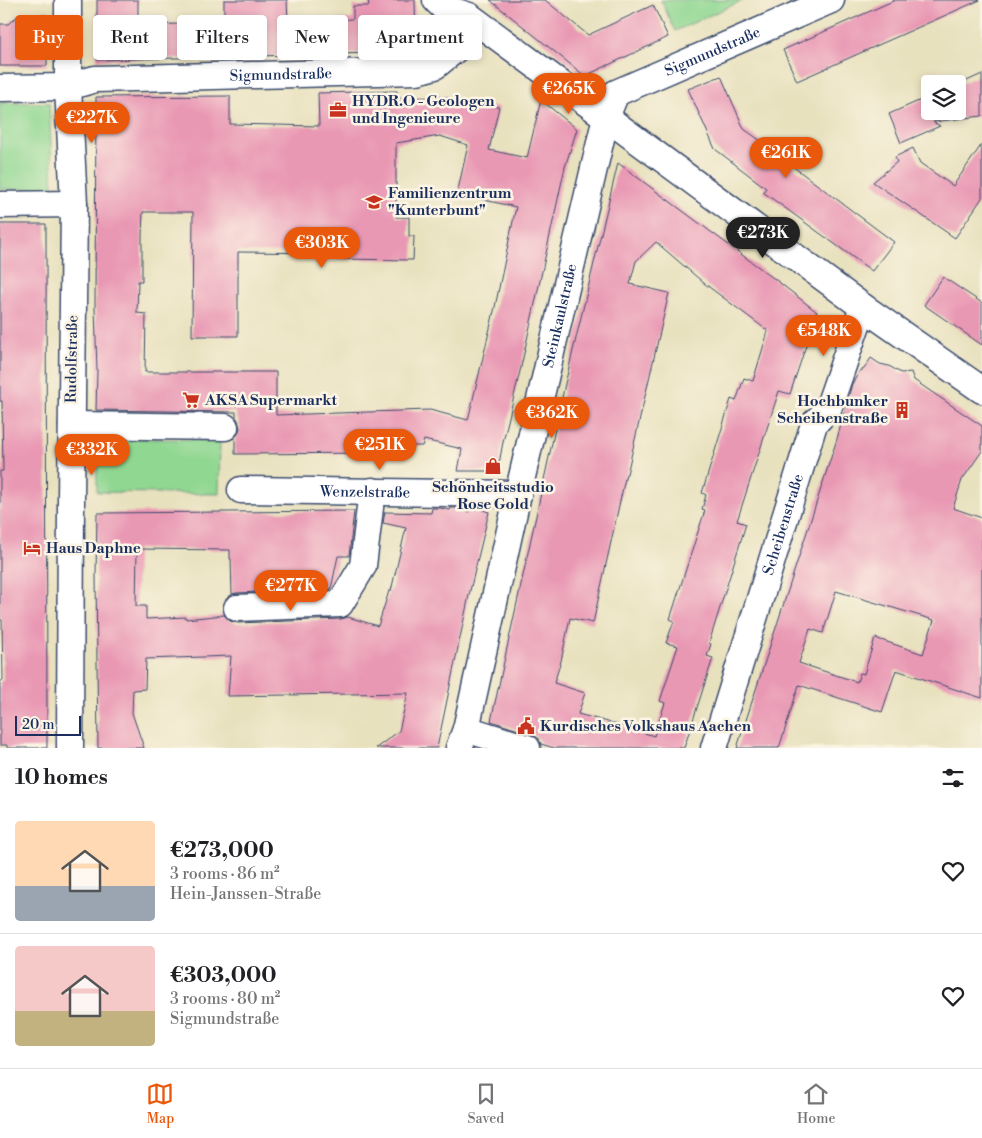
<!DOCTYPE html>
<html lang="en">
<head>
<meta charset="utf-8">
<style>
  :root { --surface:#fff; --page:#f6f6f6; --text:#202124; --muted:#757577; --line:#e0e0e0; --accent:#ea580c }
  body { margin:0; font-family:"Libre Bodoni",serif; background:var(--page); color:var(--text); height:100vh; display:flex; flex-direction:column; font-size:19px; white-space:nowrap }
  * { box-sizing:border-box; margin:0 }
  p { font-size:16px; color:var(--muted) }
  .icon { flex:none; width:28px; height:28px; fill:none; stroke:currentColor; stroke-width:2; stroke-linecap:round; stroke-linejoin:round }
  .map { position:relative; height:748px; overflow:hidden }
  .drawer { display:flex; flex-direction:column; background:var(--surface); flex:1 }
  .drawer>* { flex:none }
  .banner { position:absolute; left:15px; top:15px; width:500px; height:45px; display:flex; gap:10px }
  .controls { position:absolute; left:921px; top:75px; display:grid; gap:10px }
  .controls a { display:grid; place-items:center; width:45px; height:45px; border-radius:5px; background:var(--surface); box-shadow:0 2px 8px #0003; font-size:25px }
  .scale { position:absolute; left:15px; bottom:12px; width:66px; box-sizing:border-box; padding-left:5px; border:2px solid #1b2f5e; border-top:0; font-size:14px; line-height:18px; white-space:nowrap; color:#1b2f5e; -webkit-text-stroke:4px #fcf5e5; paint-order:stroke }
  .price { position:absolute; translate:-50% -42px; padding:0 11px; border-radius:18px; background:var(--accent); color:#fff; font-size:16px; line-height:32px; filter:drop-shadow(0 1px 2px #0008) }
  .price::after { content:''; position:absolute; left:50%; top:30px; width:15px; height:11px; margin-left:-8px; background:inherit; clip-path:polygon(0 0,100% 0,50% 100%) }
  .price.active { background:#222; color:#fff }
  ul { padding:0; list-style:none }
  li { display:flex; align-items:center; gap:15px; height:125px; padding:0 15px }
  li+li { border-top:1px solid var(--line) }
  li span { display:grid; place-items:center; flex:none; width:140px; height:100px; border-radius:5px; color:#555 }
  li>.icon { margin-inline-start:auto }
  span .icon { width:60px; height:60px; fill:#fffc; stroke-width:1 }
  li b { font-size:21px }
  h2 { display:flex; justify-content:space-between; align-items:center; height:60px; padding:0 15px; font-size:21px }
  .chip { padding:0 18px; border-radius:5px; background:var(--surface); box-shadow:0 2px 8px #0003; font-size:18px; line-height:45px }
  .chip.active { background:var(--accent); color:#fff }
  .dock { display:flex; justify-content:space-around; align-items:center; height:70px; border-top:1px solid var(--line); background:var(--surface); font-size:14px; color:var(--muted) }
  .dock a { display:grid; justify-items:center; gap:2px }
  .dock .active { color:var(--accent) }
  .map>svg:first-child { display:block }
</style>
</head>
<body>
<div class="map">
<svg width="982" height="748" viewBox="0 0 982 748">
  <rect width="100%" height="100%" fill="#fcf5e5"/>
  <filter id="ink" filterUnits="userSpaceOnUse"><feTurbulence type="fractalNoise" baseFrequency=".02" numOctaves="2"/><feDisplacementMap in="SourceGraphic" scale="10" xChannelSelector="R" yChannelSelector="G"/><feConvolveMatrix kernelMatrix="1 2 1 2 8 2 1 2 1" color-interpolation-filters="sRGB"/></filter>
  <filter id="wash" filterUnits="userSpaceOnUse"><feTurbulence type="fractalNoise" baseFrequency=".0096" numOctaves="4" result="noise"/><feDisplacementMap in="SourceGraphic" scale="20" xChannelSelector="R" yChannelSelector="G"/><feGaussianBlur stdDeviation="1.12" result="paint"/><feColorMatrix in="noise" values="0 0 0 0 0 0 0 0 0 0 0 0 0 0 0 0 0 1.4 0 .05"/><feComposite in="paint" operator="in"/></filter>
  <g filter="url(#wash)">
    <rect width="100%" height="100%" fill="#e8e1be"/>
    <path fill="#90d791" stroke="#568378" d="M661 0H744L675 31Z
      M0 103H49L53 189H0Z
      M97 438 220 440 219 494 97 492Z"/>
    <g id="blocks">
      <path fill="#e998b4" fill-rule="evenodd" d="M97 0H138V25L224 23V0H287L288 21 353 19V6H369L368 0H415L416 52 97 60Z
        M490 0H545L588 35 653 5 668 37 585 76Z
        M895 0H980L797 81 783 50Z
        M19 15H47V66H0V24H8Z
        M982 74V116L933 122 940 126 901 143 889 114 930 96V111H958V85Z
        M721 76 744 129 788 160 787 162 894 242 872 271 763 192 766 188 715 149 688 89Z
        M397 91V98L445 97 478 106 499 107 489 150 527 158 541 100 577 129 565 167 521 367 503 442 499 464 497 468 493 471H458L462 449 424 440 422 446H382L381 453 235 454V437L238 434 240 428 238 420 236 417V412L96 410 97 371 95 308 96 97 230 96V124L319 126 318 93ZM440 136 468 145 457 194 516 207 495 307 468 420 430 410 276 415V372H145L146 314 137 313 138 281H142V235L143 212H193L192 336H238V252L338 253V259L413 260 414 236H409V217H396V143Z
        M982 144V198L955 238 873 182 897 162 895 157 913 148 920 163 953 186Z
        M618 163 780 283 817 312 790 394 779 391 737 521 746 524 709 643 711 644 707 656 713 658 684 748H554L541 744 538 738 531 734 491 721 565 384ZM656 242 705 284 768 331 753 381 744 378 736 401 731 399 702 493 706 495 702 509 705 510 670 619 674 621 666 643 678 646 660 701 665 703 654 736 619 725 578 714 585 693 554 683 561 661 570 618 593 623 626 474H627L669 293 630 284 636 261Z
        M0 224H46L47 748H7V745H0V681H3L2 620H0V471H3L2 401H0Z
        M943 277 982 303V345L924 305Z
        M871 358 880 364 889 366 901 373 911 372 914 380 982 426V451L962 480 953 508 982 518V698L896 670 882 712 799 685 779 748H737L837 439 852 384 860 371 864 369ZM836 591 934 620 923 654 875 638 864 674 860 673 857 682 799 663 810 629 823 633Z
        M432 508H440L450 510 451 508H456L469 512 470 508H476L489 512 469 595 437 748H376L399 731 408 693 228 696 231 656 146 659 145 689 133 690 132 713 144 748H98L96 576 97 513 354 511 349 556H338L331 589 236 593 232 594 231 559H230V550L137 549 136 606H146V619L186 617V619L224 615 230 621 238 623 341 619 348 617 378 626 389 591H391L406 528 383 523 385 512 431 513Z"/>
    </g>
  </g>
  <g filter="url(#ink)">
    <use href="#blocks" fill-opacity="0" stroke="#3a4a6c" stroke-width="1"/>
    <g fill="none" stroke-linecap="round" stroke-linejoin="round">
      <g stroke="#3a4a6c" stroke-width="29">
        <g id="minor">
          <path d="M68 0V87L74 204 71 500 70 748"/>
          <path d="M436 0 444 8 469 16 863 307 982 390"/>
          <path id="s1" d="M0 88 68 87 95 79 417 71 435 66 456 49 478 24"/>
          <path d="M0 205 74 204"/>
          <path d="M72 425 225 427"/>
          <path id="s2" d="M241 490 518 494"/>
          <path d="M237 608 340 604 363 566 372 491"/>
          <path d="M466 729 527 748"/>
          <path id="s3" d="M459 748 466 729 518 494 606 117 616 93 831 0"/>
          <path id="s4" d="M714 748 814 424 828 409 863 307"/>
        </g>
      </g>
      <use href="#minor" stroke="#fff" stroke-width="26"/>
    </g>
  </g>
  <defs>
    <g id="office-bare" transform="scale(1.35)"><path d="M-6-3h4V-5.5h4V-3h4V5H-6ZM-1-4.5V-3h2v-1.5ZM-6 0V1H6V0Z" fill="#c8321e" stroke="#fcf5e5" stroke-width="2.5" paint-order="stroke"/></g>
    <g id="school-bare" transform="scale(1.35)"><path d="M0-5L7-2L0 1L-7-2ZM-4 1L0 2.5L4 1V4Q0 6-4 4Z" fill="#c8321e" stroke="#fcf5e5" stroke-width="2.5" paint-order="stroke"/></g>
    <g id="supermarket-bare" transform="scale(1.35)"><path d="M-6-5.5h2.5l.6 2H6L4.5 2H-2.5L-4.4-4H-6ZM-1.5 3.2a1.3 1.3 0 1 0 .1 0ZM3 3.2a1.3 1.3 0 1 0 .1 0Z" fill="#c8321e" stroke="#fcf5e5" stroke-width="2.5" paint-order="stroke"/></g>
    <g id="building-bare" transform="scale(1.35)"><path d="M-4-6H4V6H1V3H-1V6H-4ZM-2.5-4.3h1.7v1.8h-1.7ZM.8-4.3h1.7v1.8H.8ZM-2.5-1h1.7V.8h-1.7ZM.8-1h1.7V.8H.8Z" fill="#c8321e" stroke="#fcf5e5" stroke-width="2.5" paint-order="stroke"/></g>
    <g id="shop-bare" transform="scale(1.35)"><path d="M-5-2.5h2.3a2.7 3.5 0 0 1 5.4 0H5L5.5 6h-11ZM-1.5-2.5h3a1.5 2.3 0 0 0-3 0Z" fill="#c8321e" stroke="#fcf5e5" stroke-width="2.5" paint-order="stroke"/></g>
    <g id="hotel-bare" transform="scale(1.35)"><path d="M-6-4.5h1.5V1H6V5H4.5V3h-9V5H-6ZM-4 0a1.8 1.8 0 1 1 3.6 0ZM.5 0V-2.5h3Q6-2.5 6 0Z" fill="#c8321e" stroke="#fcf5e5" stroke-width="2.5" paint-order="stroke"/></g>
    <g id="civic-bare" transform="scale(1.35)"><path d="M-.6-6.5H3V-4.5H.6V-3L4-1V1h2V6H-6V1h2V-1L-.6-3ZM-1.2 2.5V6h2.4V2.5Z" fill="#c8321e" stroke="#fcf5e5" stroke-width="2.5" paint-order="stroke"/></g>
  </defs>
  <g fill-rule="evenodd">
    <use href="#office-bare" x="338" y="110"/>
    <use href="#school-bare" x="374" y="202"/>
    <use href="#supermarket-bare" x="191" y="400"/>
    <use href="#building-bare" x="902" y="410"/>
    <use href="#shop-bare" x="493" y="466"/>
    <use href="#hotel-bare" x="32" y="548"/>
    <use href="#civic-bare" x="526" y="726"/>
  </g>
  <g text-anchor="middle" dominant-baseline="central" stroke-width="5" stroke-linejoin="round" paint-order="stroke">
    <g font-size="15" fill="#1b2f5e" stroke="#fcf5e5">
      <text stroke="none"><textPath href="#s3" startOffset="779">Sigmundstraße</textPath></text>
      <text stroke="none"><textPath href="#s1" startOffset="282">Sigmundstraße</textPath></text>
      <text stroke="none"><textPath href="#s3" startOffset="444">Steinkaulstraße</textPath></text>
      <text transform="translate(72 359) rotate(-89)">Rudolfstraße</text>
      <text stroke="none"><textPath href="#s2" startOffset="124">Wenzelstraße</textPath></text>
      <text stroke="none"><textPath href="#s4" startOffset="234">Scheibenstraße</textPath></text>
    </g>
    <g font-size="15" font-weight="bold" fill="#1b2f5e" stroke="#fcf5e5" text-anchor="start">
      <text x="352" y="101">HYDR.O - Geologen<tspan x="352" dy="17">und Ingenieure</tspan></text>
      <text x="388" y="193">Familienzentrum<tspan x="388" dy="17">"Kunterbunt"</tspan></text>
      <text x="205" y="400">AKSA Supermarkt</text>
      <text x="888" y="401" text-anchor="end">Hochbunker<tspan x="888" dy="17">Scheibenstraße</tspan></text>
      <text x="493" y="487" text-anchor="middle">Schönheitsstudio<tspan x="493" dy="17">Rose Gold</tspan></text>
      <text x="46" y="548">Haus Daphne</text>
      <text x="540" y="726">Kurdisches Volkshaus Aachen</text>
    </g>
  </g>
</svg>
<div class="controls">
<a><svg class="icon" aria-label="layers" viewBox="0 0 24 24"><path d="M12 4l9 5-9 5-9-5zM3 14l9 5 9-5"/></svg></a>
</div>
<div class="scale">20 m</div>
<b class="price" style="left:569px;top:115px">€265K</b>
<b class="price" style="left:92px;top:144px">€227K</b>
<b class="price" style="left:786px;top:179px">€261K</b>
<b class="price active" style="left:763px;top:259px">€273K</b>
<b class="price" style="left:322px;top:269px">€303K</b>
<b class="price" style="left:824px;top:357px">€548K</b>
<b class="price" style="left:552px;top:439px">€362K</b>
<b class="price" style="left:380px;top:471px">€251K</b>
<b class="price" style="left:92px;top:476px">€332K</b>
<b class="price" style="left:291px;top:612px">€277K</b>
<div class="banner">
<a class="chip active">Buy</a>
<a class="chip">Rent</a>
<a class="chip">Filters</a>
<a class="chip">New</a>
<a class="chip">Apartment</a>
</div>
</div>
<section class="drawer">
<h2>10 homes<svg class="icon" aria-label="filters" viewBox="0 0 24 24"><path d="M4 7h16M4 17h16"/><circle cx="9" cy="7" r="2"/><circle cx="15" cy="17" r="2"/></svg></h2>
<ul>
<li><span style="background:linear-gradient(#ffd9b3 65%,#9aa5b1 0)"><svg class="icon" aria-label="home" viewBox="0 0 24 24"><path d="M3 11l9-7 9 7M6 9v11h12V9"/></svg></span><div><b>€273,000</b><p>3 rooms · 86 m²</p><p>Hein-Janssen-Straße</p></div><svg class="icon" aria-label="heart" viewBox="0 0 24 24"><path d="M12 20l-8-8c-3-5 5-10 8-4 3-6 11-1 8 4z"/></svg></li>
<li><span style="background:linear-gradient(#f6c9c9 65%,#c2b280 0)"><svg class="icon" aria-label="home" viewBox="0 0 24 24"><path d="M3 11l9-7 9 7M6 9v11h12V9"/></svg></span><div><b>€303,000</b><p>3 rooms · 80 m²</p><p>Sigmundstraße</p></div><svg class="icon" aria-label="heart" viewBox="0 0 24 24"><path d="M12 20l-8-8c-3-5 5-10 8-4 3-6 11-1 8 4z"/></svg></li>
</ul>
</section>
<nav class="dock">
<a class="active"><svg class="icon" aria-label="map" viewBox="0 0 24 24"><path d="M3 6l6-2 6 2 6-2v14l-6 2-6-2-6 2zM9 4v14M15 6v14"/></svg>Map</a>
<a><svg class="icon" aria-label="saved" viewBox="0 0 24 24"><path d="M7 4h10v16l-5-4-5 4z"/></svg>Saved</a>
<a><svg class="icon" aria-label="home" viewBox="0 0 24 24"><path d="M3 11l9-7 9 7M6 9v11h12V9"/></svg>Home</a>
</nav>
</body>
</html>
